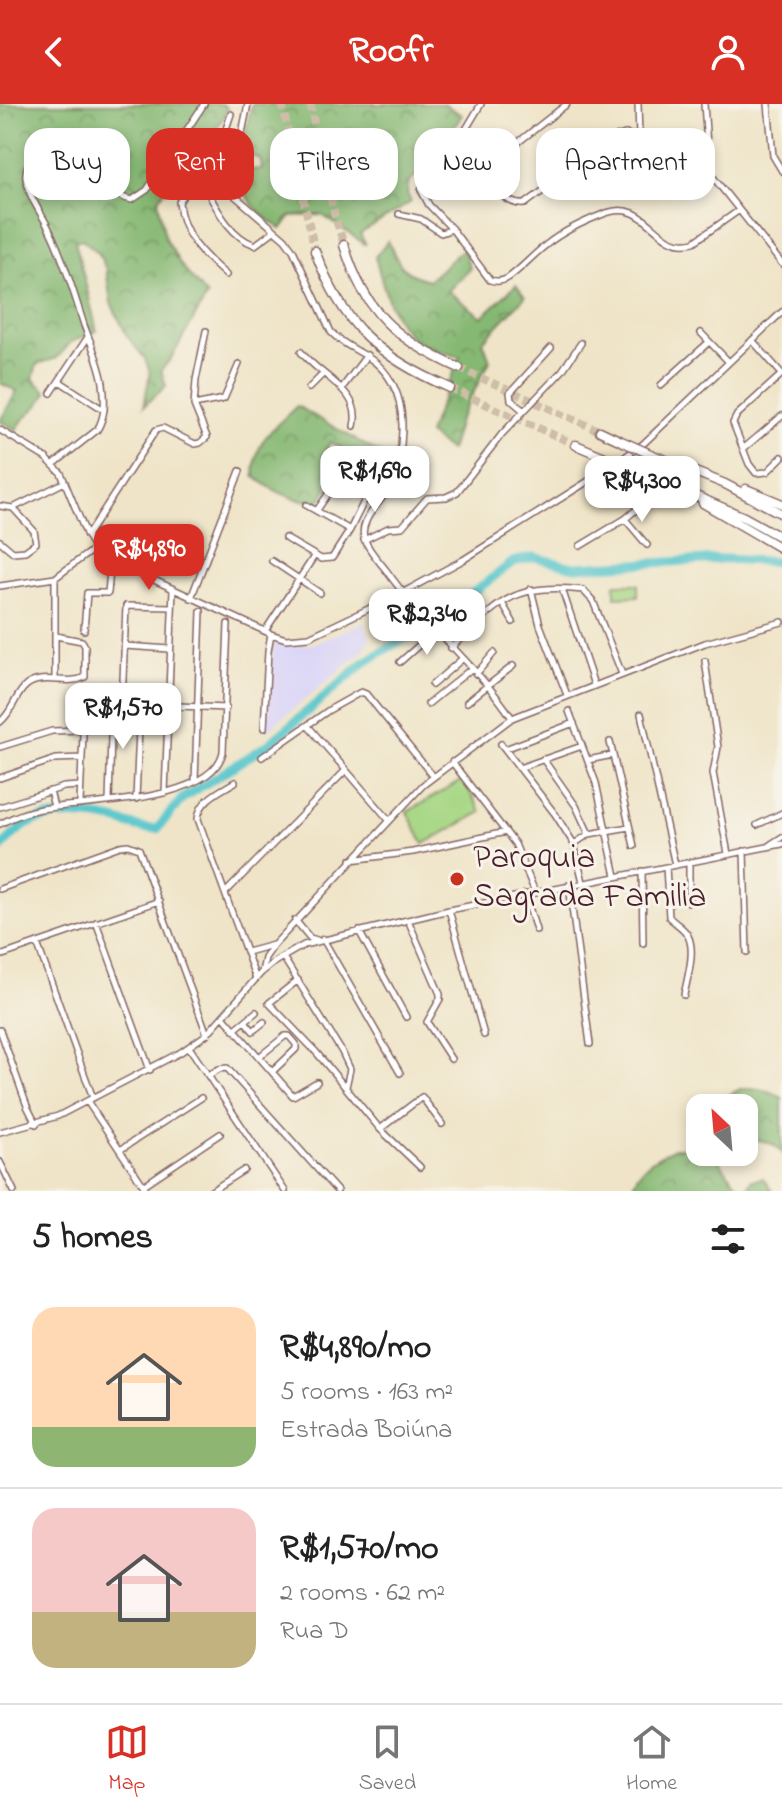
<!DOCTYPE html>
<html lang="en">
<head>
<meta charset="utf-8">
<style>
  :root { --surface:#fff; --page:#f2f2f2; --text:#222; --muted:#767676; --line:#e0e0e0; --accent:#d93025 }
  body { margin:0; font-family:"Indie Flower",sans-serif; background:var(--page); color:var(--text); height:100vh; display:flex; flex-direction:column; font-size:30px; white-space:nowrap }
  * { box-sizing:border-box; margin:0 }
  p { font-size:26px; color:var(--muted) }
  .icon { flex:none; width:44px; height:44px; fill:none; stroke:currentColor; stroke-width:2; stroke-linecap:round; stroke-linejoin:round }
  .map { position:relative; height:1087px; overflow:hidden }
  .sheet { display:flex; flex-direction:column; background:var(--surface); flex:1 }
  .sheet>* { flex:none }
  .guide { position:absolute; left:24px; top:24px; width:734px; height:72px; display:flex; gap:16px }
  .needle { width:52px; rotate:334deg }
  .fabs { position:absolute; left:686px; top:990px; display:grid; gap:16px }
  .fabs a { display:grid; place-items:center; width:72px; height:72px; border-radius:16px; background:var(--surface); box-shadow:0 4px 12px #0003; font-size:40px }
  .price { position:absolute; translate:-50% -68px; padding:0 18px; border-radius:16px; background:#fff; color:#222; font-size:26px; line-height:52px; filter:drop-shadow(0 2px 4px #0008) }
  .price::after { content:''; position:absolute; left:50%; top:48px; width:24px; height:18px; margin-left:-12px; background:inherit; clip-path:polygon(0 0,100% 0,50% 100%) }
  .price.selected { background:var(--accent); color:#fff }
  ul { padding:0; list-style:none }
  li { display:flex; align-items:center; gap:24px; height:200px; padding:0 32px }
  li+li { border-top:2px solid var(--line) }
  li span { display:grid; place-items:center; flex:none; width:224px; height:160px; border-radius:24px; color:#555 }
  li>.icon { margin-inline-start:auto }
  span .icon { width:96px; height:96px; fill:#fffc; stroke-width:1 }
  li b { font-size:34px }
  h2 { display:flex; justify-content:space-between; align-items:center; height:96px; padding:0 32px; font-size:34px }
  .tag { padding:0 28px; border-radius:24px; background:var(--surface); box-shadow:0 4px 12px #0003; font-size:28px; line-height:72px }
  .tag.selected { background:var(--accent); color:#fff }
  header { display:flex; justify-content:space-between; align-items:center; height:104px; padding:0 32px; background:var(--accent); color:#fff; font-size:36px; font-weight:700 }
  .menu { display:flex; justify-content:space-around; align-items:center; height:112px; border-top:2px solid var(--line); background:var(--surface); font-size:22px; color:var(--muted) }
  .menu a { display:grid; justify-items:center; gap:4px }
  .menu .selected { color:var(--accent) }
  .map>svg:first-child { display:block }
</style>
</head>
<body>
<header><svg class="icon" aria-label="back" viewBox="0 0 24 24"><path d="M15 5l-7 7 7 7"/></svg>Roofr<svg class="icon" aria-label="person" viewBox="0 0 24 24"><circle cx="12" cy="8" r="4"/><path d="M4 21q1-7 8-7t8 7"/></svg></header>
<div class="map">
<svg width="782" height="1087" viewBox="0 0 782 1087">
  <defs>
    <pattern id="forest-crowns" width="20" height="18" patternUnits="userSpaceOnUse" patternTransform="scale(2)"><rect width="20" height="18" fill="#85b872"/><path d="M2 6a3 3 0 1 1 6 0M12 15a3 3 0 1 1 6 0" fill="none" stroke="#6f955e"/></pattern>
  </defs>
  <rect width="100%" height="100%" fill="#f7f3e8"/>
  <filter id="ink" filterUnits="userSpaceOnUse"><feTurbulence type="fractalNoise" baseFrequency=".0125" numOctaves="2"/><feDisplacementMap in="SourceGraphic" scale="16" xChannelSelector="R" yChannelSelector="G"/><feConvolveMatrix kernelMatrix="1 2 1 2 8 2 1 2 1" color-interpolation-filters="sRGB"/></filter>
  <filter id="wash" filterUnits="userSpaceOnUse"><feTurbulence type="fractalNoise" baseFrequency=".006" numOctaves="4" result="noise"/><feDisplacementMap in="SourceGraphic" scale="32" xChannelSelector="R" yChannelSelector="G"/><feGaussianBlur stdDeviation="1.8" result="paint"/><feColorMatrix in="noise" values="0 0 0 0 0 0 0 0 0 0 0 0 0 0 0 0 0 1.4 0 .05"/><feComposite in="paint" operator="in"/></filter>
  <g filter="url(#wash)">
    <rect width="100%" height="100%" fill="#efe4c7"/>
    <path fill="#dbd6f7" d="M363 518 370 533 363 547 267 627 274 537 295 542 314 540Z"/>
    <path fill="#a7d785" stroke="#787b58" stroke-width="2" d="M615 480H638V492L615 493Z
      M463 676 481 708 424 740 407 708Z"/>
    <path fill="url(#forest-crowns)" stroke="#686c4e" stroke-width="2" d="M0 0H223L228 6 210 34 189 53 158 96 165 134 182 163 207 192 170 256 161 266 166 282 144 302 150 268 145 255 127 232 111 199 106 165 98 148 82 135 75 137 97 227 71 238 57 254 37 260 33 275 47 288C38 308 27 306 16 326L0 317 17 287 0 279Z
      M252 0H444L462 11 435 53 409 78 407 89 411 98 360 130 366 141 322 111 291 112 281 125C257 107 243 97 239 67L262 65 260 55 241 48Z
      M388 137C399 161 402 170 429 176L463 145 470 164 448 187 482 213 516 181 525 193 483 237 490 257 459 316 450 347 428 330 460 253C448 249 434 247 423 241 391 223 385 186 375 153Z
      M297 302 388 354 383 367 330 338 323 352C334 369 331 379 321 396 299 401 271 386 254 372 255 335 272 326 297 302Z
      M740 985C755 985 770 984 782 994V1049C775 1037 758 1036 746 1034L744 1004H721L718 997Z
      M675 1044H699L700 1048H711C724 1060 730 1076 744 1087L752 1076 763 1074 772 1087H631C637 1063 654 1054 675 1044Z"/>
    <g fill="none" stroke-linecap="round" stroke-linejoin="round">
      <path stroke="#58c6cc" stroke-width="9" d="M0 744C9 736 17 725 28 720 51 708 90 711 114 716 129 720 141 726 157 725L183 694 269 640 365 558 398 538 426 525 513 458 534 453 574 463 726 455 782 458"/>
    </g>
  </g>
  <g filter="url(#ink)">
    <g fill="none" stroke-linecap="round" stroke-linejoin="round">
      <path stroke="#cebda8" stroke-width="8" stroke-dasharray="8 4" stroke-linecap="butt" d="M282 0 315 147
        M310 0 334 109 344 141
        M459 264 600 327
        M450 284 576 341"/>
      <g stroke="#846462" stroke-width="8">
        <path id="minor" d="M248 0 233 73 234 91 285 135 293 146 331 228C349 248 374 248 391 277 408 305 403 348 392 378 385 395 356 417 365 436 369 447 379 457 386 466 423 519 478 562 512 614
          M481 0 450 52 428 73 421 86 429 101 452 125 490 176C497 178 502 178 508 174 521 165 533 151 546 141 563 127 585 117 606 109 649 94 655 148 694 138L738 107
          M638 0 639 33
          M704 0 709 68
          M768 0 773 52 782 67
          M484 65C495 81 504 102 525 100L616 33 625 30 639 33 709 68 782 160
          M198 71C213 96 226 131 255 141L274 127
          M423 80 458 76 484 65 567 0
          M399 110 421 115 441 129 452 125
          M226 171C204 152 181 130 179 98L225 28 231 10
          M701 229 728 257
          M752 236 782 270
          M301 248C319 272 363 287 354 322
          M782 270 737 311 733 319 749 360 756 369 767 368 782 353
          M59 277 104 306
          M661 281 709 238
          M309 284 323 270
          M342 284 367 251
          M51 289 88 233
          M194 301 224 295 239 260
          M524 307 511 296 510 289 551 244
          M0 326 46 354 61 369 87 432 95 444 128 464 271 530 286 535 309 533 402 489 463 456 609 364 643 340 782 208
          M743 345 782 312
          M54 360 97 326C106 312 105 295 103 279 100 259 91 240 84 221 74 190 65 158 51 129 43 111 28 93 26 74 23 55 47 42 63 42 92 43 91 88 132 96L147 86 204 0
          M306 401 350 426
          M0 402 13 404 65 378
          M317 406 338 376
          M625 415 647 441
          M87 432 156 326 163 324 195 340 200 339 207 333 194 301 196 276 206 227
          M285 434 321 455 332 454 350 426 370 385 338 365
          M364 436 388 424 402 423 427 394 446 393 457 388 502 330 562 267 581 239
          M0 437 13 448 25 447 36 439 34 427 13 404
          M580 442 625 415 637 405 635 398 609 364
          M272 457 320 489
          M0 482 55 474
          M531 485 540 521 567 591
          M562 485 594 581
          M191 494 240 367
          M502 499 513 518
          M84 526 87 489H108L111 454
          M265 527 315 451
          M125 542 170 545
          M451 544C500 497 512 479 583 486L593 497 622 570
          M705 557 718 643 713 669 728 750
          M400 558 435 527
          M476 570 494 549
          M55 575V474L95 444
          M432 581 462 555
          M84 598 226 604
          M467 598 513 562
          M122 600 126 502 172 503
          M428 600 471 565
          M569 607 596 679 616 772
          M641 610 675 761
          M0 618C13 608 15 590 27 581 44 569 68 582 85 573V542L82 537 56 532
          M308 622 389 716
          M264 624 268 547 271 530
          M610 638 634 742
          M501 640 555 710 574 740 583 778
          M0 643 52 627 83 626
          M505 645 574 619
          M262 653 329 606 361 588 366 590 433 672
          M543 655 576 702 589 730
          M588 656 613 651
          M452 658 515 740 535 788
          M519 664 582 642
          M0 674 56 655 81 654
          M195 677 201 507
          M235 678C220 687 199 696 198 715L256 875
          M50 687 54 703
          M165 689 173 485
          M136 695 140 601
          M109 698 112 600
          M80 699 85 584
          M0 703 64 683 80 682
          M0 720C13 713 27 707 41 705 84 698 212 699 223 648L228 520
          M757 721 782 709
          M574 740 589 730 629 723
          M771 740 782 733
          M744 747 747 848
          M351 756 413 748 506 728
          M666 763 669 813C675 820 684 823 688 832 696 847 687 875 684 891
          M642 767 643 839
          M569 781 590 940
          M0 785 120 742 128 741 139 745 207 930
          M225 789 346 666
          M525 790 536 826
          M689 798V759
          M449 806 484 931
          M295 816 310 834 317 836
          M408 816 440 890V895L427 918 451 955
          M96 818 150 966
          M359 827 406 913
          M323 835 400 969
          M37 839 93 994
          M247 848 273 841
          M0 852 159 797
          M283 853 342 948 350 965 346 983
          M262 868 265 854 274 841 423 681 512 614 705 539 782 518
          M298 876 269 899 316 948 380 1025 420 1063
          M223 912 293 992 317 978
          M245 917 253 927 264 918
          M0 926 27 1002 36 1020
          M234 926 256 908
          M189 943 285 1087
          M259 953 285 932H289L296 940V945L272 968
          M209 971 219 965 227 964 337 1087
          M87 997 147 1087
          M380 1025 422 993 442 1020
          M0 1028 58 1012 181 948 207 930 261 869 276 857 304 841 449 806 782 740
          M120 1046 201 994
          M0 1058 14 1087
          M144 1081 220 1030
          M211 1087 244 1066"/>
      </g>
      <g stroke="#846462" stroke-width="11">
        <path id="highway" d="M344 141C365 210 395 234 459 264
          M315 147C343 222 378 253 450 284
          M600 327 619 336
          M576 341 602 352
          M648 349 725 380 782 410
          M638 367 744 413 782 434
          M746 385 782 400
          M703 399 782 445"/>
      </g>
      <use href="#minor" stroke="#fff" stroke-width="5"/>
      <use href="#highway" stroke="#fff" stroke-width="8"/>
      <g stroke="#846462" stroke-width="11" stroke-linecap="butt">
        <path id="highway-bridge" d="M619 336 648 349
          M602 352 638 367"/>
      </g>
      <use href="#highway-bridge" stroke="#fff" stroke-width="8"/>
    </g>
  </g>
  <circle fill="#c8321e" stroke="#f7f3e8" stroke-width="3" cx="457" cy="775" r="8"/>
  <g text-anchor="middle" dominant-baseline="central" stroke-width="6" stroke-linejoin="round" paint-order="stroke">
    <g font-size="34" fill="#4a1f2b" stroke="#f7f3e8" text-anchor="start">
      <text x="473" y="755">Paroquia<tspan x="473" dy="39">Sagrada Familia</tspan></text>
    </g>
  </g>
</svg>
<div class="fabs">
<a><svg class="needle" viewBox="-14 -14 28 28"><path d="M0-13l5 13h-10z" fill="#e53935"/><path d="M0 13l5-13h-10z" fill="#767676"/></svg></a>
</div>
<b class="price" style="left:375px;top:410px">R$1,690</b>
<b class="price" style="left:642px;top:420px">R$4,300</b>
<b class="price selected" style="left:149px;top:488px">R$4,890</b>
<b class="price" style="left:427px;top:553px">R$2,340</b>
<b class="price" style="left:123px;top:647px">R$1,570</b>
<div class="guide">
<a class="tag">Buy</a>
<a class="tag selected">Rent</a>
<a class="tag">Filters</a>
<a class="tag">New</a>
<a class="tag">Apartment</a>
</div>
</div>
<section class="sheet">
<h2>5 homes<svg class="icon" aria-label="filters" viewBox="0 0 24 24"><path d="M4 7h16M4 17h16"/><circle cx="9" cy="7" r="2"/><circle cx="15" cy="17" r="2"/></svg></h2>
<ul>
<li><span style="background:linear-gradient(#ffd9b3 75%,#8fb573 0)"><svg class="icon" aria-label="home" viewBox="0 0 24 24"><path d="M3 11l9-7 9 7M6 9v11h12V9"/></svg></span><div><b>R$4,890/mo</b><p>5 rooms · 163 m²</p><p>Estrada Boiúna</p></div></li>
<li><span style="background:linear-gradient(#f6c9c9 65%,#c2b280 0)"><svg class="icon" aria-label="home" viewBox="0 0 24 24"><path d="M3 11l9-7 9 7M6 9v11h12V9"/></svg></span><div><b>R$1,570/mo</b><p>2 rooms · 62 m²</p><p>Rua D</p></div></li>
</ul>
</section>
<nav class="menu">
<a class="selected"><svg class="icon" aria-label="map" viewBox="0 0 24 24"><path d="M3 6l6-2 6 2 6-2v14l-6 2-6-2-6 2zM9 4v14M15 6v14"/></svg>Map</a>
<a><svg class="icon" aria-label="saved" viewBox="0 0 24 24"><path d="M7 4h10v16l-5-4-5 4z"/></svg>Saved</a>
<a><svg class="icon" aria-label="home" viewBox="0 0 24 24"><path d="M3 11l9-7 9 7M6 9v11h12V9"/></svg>Home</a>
</nav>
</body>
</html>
